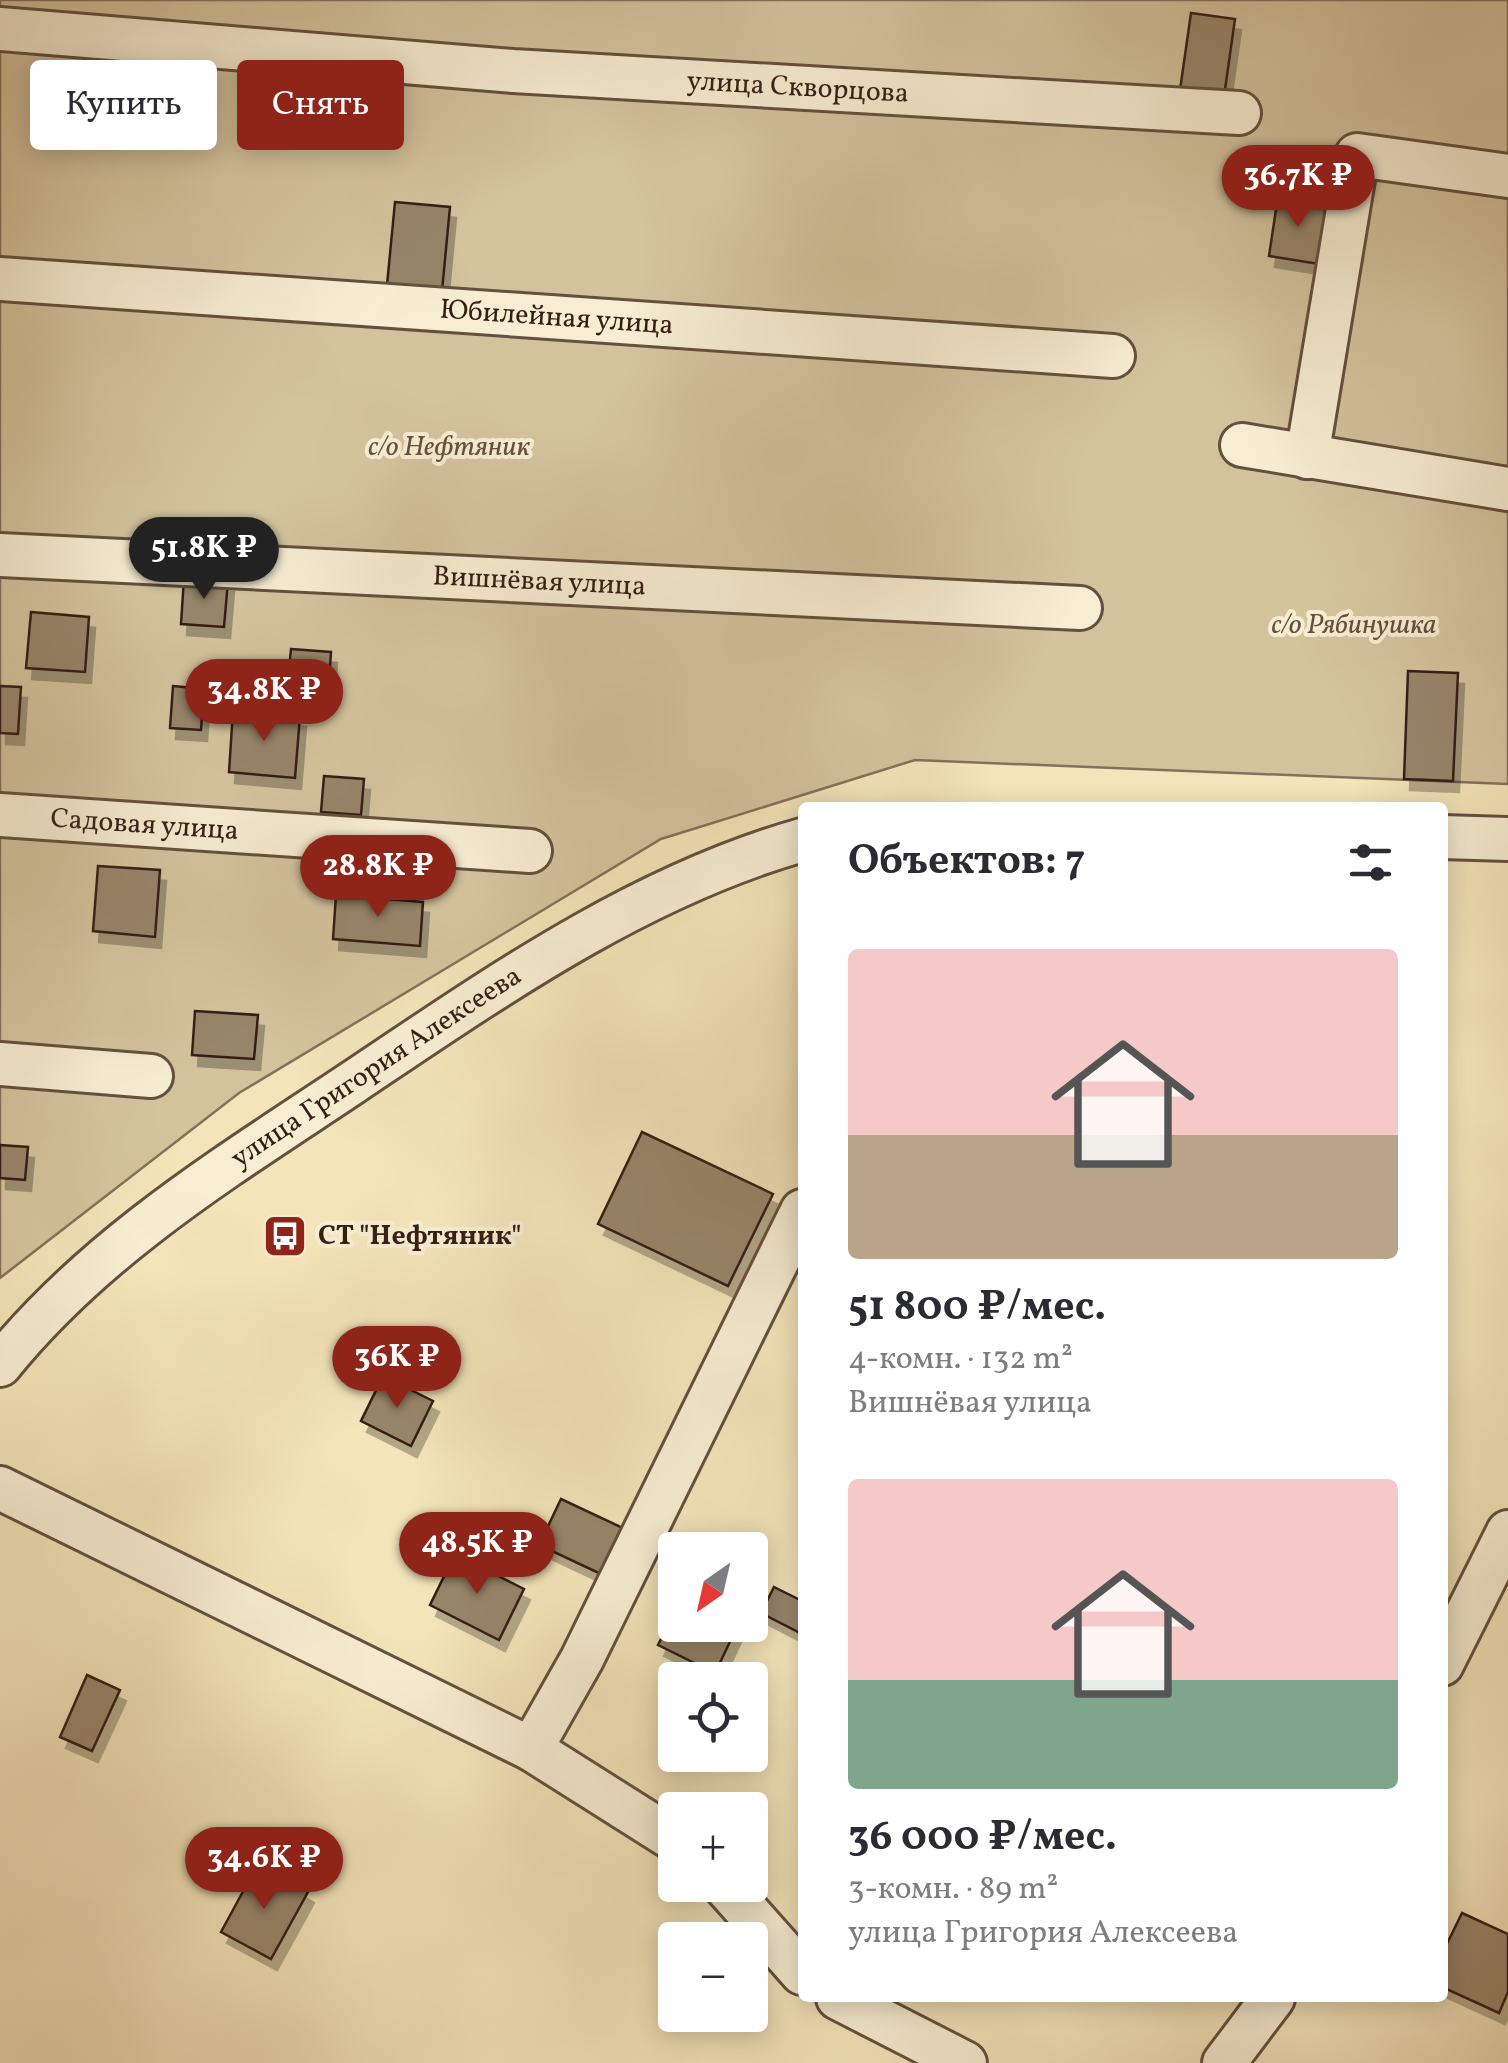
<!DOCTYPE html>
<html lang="ru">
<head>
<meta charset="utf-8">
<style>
  :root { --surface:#fff; --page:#f2f2f3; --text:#2b2b33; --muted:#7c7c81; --accent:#8f2418 }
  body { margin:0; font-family:Vollkorn,serif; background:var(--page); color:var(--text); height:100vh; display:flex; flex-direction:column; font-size:38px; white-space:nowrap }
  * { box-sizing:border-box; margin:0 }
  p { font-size:32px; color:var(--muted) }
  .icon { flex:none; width:55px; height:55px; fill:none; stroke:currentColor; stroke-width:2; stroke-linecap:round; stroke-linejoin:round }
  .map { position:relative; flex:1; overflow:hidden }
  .sheet { position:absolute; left:798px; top:802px; width:650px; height:1200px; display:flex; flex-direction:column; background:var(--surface); border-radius:10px; box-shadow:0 5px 25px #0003 }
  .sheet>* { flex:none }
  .hud { position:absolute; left:30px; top:60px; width:618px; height:90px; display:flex; gap:20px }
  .needle { width:65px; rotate:214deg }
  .buttons { position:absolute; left:658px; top:1532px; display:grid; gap:20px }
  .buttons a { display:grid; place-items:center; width:110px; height:110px; border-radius:10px; background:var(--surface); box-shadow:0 5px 25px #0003; font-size:50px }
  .price { position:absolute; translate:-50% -85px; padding:0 22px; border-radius:35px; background:var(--accent); color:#fff; font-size:32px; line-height:65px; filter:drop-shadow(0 2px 5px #0008) }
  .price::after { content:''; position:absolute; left:50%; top:60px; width:30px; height:22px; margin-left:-15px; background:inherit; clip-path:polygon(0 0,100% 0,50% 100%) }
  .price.active { background:#222; color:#fff }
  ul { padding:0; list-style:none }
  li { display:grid; align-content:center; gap:20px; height:530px; padding:0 50px }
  li span { display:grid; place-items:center; height:310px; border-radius:10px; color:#555 }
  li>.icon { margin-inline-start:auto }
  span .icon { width:180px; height:180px; fill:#fffc; stroke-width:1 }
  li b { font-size:42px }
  h2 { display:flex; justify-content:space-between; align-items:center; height:120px; padding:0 50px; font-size:42px }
  .pill { padding:0 35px; border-radius:10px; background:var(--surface); box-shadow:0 5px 25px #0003; font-size:35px; line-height:90px }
  .pill.active { background:var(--accent); color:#fff }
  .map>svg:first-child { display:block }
</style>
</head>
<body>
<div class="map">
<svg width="1508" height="2063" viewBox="0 0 1508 2063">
  <defs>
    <filter id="shadow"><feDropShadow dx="6" dy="11" stdDeviation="0" flood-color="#0004"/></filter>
  </defs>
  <rect width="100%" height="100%" fill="#f3e4b9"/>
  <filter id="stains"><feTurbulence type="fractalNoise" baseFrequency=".002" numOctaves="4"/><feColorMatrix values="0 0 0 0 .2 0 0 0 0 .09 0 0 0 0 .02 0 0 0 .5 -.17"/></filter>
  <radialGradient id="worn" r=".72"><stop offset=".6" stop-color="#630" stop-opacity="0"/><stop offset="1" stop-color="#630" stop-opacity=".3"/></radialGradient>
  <path fill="#d3c39d" stroke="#847159" stroke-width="2.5" d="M0 0H1508V784L915 760 661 839 239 1093 0 1278Z"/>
  <path fill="#97856a" stroke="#341f15" stroke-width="2.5" filter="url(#shadow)" d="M1191 13 1235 19 1223 104 1179 97Z
    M1278 196 1328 204 1319 264 1269 256Z
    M395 202 450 207 442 291 387 285Z
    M184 578 228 581 224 627 181 624Z
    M31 612 89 617 85 672 26 668Z
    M291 649 331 652 328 693 287 690Z
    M1408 671 1458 673 1453 781 1404 779Z
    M0 686 21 687 18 734 0 733Z
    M173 686 204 689 201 730 170 728Z
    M233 711 300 716 295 778 229 772Z
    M324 776 364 779 361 815 321 812Z
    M98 866 160 870 155 937 93 931Z
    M336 895 423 902 420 946 333 939Z
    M195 1011 258 1015 254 1059 192 1055Z
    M642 1132 773 1194 728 1286 598 1224Z
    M0 1145 28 1147 25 1180 0 1178Z
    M383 1376 433 1401 411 1446 361 1421Z
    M561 1499 625 1529 603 1575 539 1545Z
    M455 1554 524 1589 499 1640 430 1605Z
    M774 1587 802 1601V1634L761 1613Z
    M675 1596V1625H738L715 1673 658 1645 669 1623 663 1620Z
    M87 1675 120 1690 92 1751 60 1737Z
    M258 1864 308 1892 271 1959 221 1932Z
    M1462 1913 1508 1934V1992L1499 2013 1442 1987V1954Z"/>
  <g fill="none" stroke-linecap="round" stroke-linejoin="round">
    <g stroke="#64503e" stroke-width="48">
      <g id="minor">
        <path id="s1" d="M0 29 513 71 1239 113"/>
        <path id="s2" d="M0 279 1113 356"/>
        <path d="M1242 445 1508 489"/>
        <path d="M1307 457 1357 155 1508 176"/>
        <path id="s3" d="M0 555 1080 608"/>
        <path id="s4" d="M0 815 530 851"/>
        <path d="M1442 837 1508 839"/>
        <path d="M0 1064 151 1076"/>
        <path id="s5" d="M0 1365C96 1246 226 1167 352 1083 494 988 637 887 802 840"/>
        <path d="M0 1488 531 1749 675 1840"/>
        <path d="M1442 1664 1508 1532"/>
        <path d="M531 1749 582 1659 802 1211"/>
        <path d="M724 1885 802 1973"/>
        <path d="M838 1998 965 2063"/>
        <path d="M1224 2063 1273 1998"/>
      </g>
    </g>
    <use href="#minor" stroke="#f7edd2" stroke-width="42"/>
  </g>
  <defs>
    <g id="bus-square" transform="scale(2.25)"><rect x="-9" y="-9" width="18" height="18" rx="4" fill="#8f2418" stroke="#f7edd2"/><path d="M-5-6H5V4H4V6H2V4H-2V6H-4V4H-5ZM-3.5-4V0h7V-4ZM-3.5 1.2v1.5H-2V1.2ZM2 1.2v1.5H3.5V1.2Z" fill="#fff"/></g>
  </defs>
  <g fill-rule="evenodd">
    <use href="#bus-square" x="285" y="1236"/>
  </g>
  <g text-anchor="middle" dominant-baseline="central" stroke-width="8" stroke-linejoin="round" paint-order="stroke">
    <g font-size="28" fill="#341f15" stroke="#f7edd2">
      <text stroke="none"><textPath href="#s1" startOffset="800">улица Скворцова</textPath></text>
      <text stroke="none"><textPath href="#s2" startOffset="558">Юбилейная улица</textPath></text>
      <text stroke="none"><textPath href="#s3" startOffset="540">Вишнёвая улица</textPath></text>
      <text stroke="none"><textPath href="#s4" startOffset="145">Садовая улица</textPath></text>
      <text stroke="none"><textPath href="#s5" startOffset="482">улица Григория Алексеева</textPath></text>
    </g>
    <g font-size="28" font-style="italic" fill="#64503e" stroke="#f7edd2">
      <text x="449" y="447">с/о Нефтяник</text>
      <text x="1354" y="625">с/о Рябинушка</text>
    </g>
    <g font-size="28" font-weight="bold" fill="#341f15" stroke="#f7edd2" text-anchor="start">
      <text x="318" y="1236">СТ "Нефтяник"</text>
    </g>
  </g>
  <rect width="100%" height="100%" filter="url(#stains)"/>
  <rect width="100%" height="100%" fill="url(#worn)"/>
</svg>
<div class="buttons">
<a><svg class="needle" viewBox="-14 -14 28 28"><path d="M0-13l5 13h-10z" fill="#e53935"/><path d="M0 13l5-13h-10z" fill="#7c7c81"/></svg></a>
<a><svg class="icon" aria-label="locate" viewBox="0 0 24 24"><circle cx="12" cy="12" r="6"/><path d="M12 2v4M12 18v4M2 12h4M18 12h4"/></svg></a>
<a>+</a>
<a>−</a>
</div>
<b class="price" style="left:1298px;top:230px">36.7K ₽</b>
<b class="price active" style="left:204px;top:602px">51.8K ₽</b>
<b class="price" style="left:264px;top:744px">34.8K ₽</b>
<b class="price" style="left:378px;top:920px">28.8K ₽</b>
<b class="price" style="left:397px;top:1411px">36K ₽</b>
<b class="price" style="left:477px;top:1597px">48.5K ₽</b>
<b class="price" style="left:264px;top:1912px">34.6K ₽</b>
<div class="hud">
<a class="pill">Купить</a>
<a class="pill active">Снять</a>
</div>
<section class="sheet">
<h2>Объектов: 7<svg class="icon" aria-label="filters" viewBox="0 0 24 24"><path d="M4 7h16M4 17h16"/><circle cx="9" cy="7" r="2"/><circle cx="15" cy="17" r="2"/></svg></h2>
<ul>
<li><span style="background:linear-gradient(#f6c9c9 60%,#b9a48a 0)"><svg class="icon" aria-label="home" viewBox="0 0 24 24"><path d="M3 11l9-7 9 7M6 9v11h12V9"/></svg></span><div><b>51 800 ₽/мес.</b><p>4-комн. · 132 m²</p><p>Вишнёвая улица</p></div></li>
<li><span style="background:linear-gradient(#f6c9c9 65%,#7fa58c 0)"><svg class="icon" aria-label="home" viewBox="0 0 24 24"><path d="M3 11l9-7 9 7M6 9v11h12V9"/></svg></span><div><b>36 000 ₽/мес.</b><p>3-комн. · 89 m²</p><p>улица Григория Алексеева</p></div></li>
</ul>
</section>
</div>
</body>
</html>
